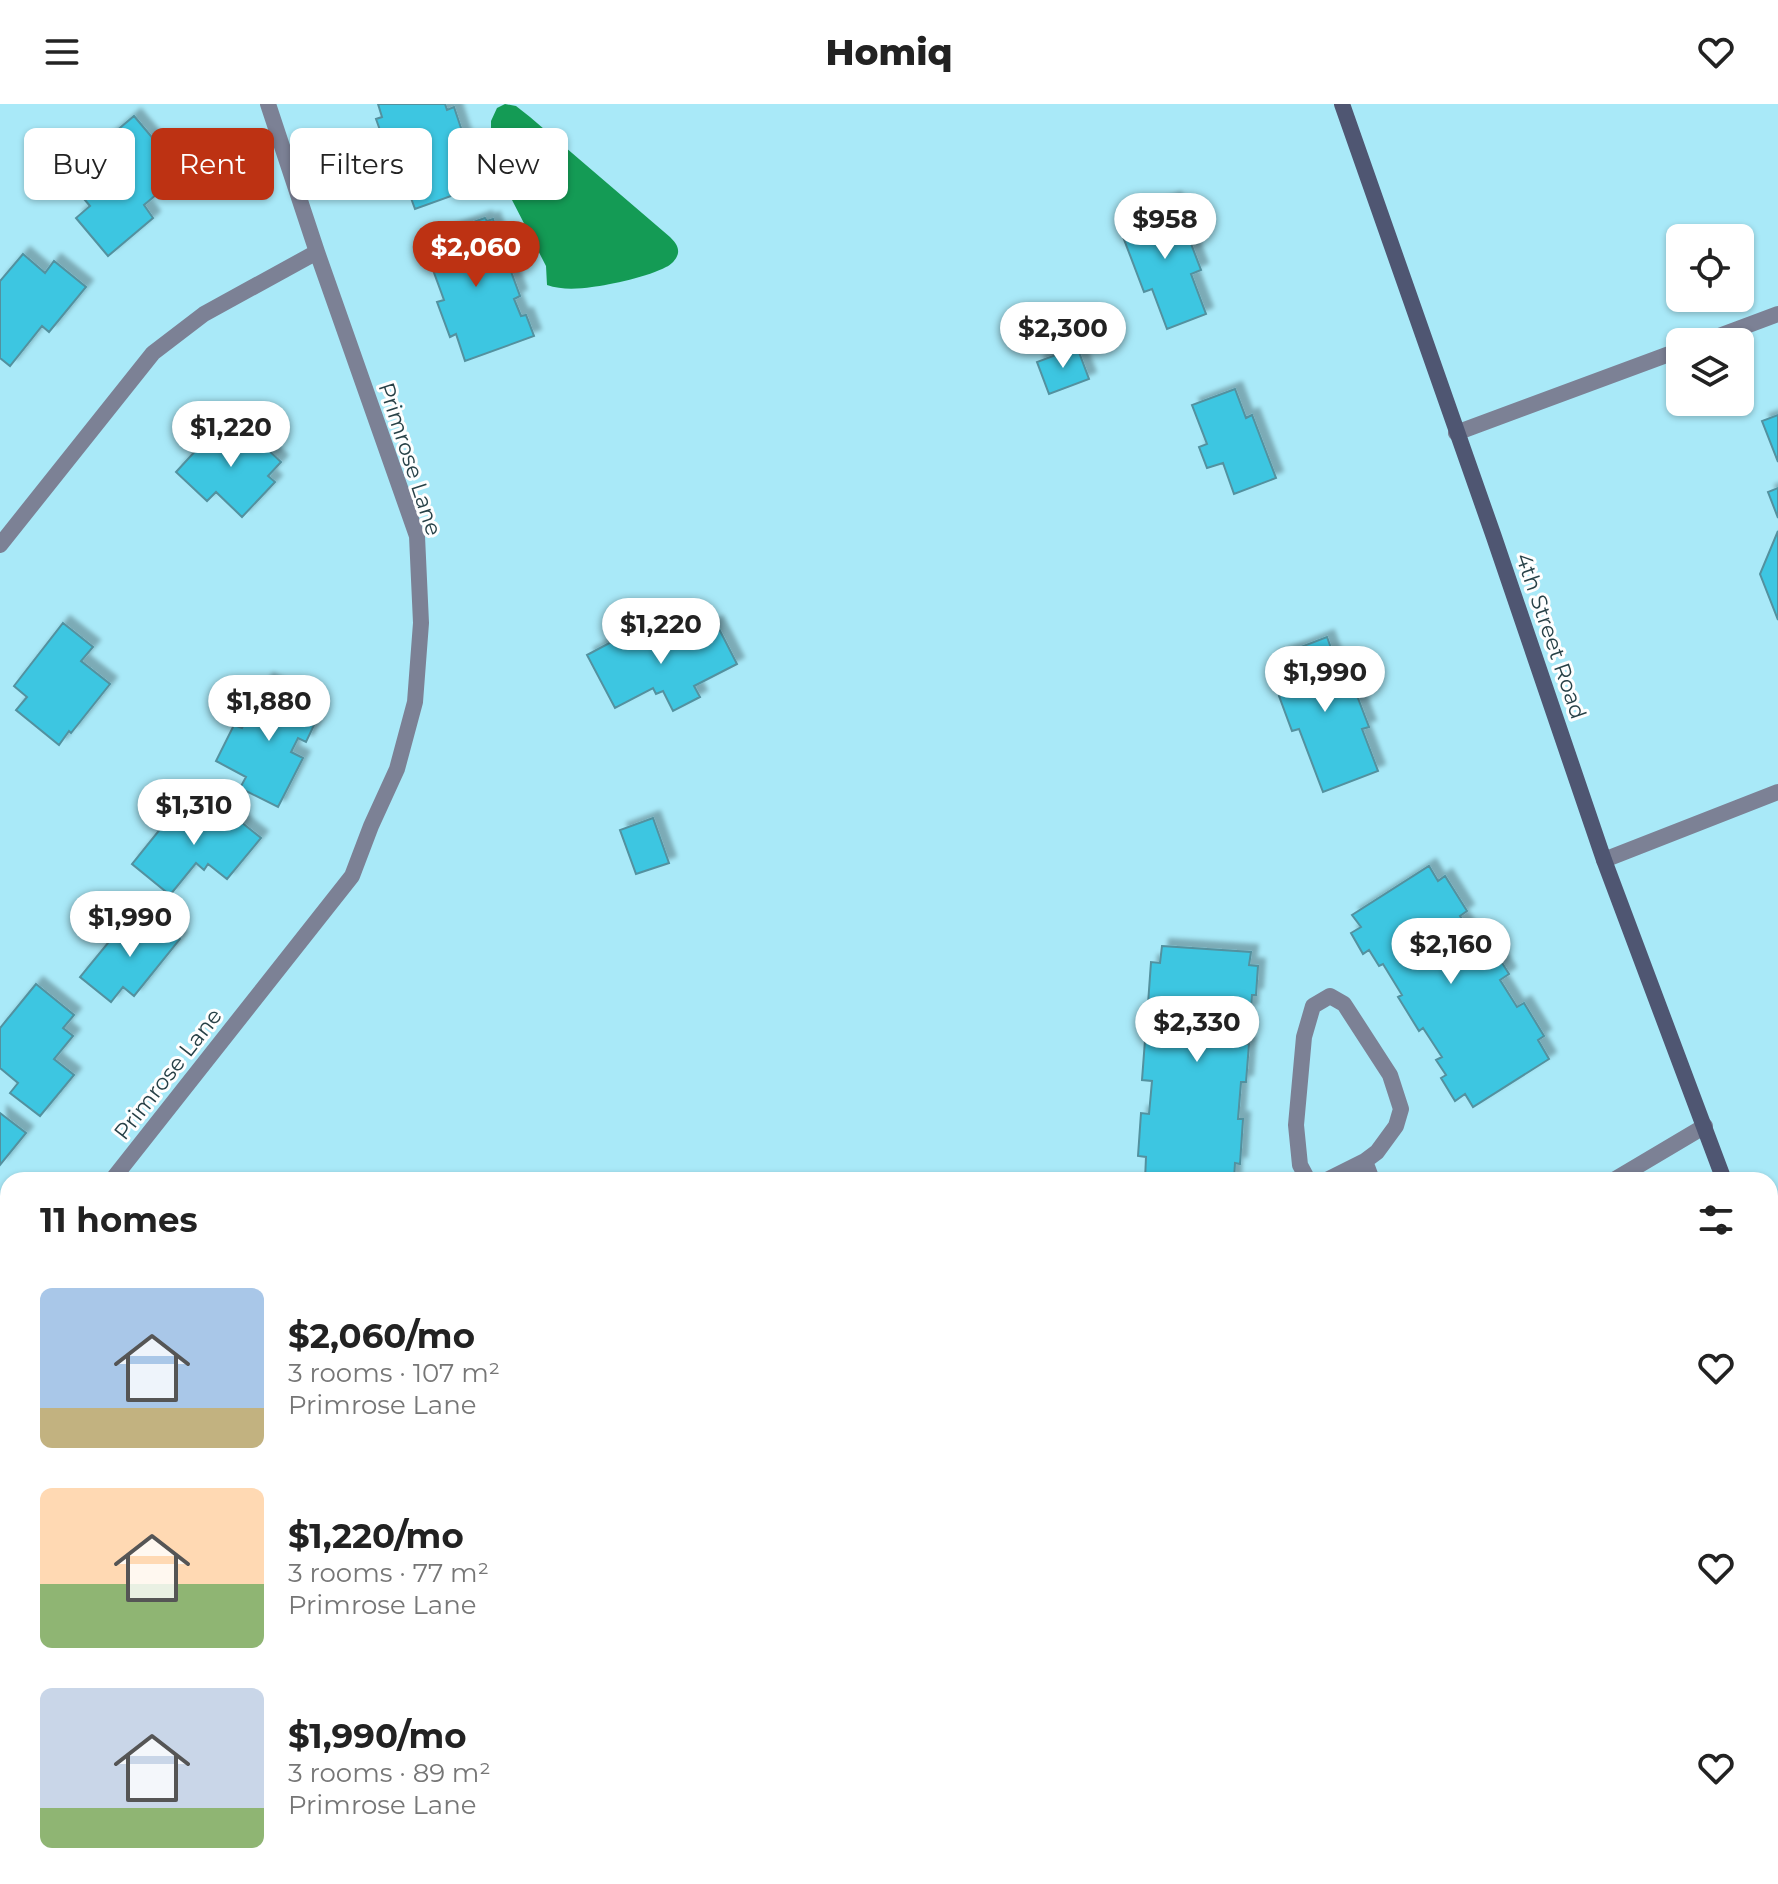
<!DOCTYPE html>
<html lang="en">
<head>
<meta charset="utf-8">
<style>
  :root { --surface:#fff; --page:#f6f6f6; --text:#222; --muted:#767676; --accent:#bd3213 }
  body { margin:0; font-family:Montserrat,sans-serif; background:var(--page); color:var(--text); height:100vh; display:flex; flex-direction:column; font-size:30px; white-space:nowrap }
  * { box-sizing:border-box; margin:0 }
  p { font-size:26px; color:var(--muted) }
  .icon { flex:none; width:44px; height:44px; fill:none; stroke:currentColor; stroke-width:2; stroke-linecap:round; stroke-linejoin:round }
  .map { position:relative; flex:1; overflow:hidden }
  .drawer { position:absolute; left:0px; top:1068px; width:1778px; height:712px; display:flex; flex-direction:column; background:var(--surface); border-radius:24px 24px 0 0; box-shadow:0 2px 6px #0004 }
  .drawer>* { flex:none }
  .banner { position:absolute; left:24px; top:24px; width:800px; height:72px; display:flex; gap:16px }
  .fabs { position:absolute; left:1666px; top:120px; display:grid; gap:16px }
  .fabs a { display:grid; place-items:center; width:88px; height:88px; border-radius:12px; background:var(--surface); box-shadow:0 2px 6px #0004; font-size:40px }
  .price { position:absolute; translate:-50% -68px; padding:0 18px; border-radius:28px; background:#fff; color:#222; font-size:26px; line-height:52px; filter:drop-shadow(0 2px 4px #0008) }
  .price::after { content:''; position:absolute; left:50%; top:48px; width:24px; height:18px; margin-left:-12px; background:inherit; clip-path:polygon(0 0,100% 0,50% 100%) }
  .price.current { background:var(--accent); color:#fff }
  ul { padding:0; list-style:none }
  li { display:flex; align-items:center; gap:24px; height:200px; padding:0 40px }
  li span { display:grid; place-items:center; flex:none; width:224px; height:160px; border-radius:12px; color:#555 }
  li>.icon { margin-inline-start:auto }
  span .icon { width:96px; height:96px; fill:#fffc; stroke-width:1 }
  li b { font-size:34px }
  h2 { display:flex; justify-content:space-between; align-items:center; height:96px; padding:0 40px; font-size:34px }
  .chip { padding:0 28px; border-radius:12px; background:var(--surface); box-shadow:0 2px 6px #0004; font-size:28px; line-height:72px }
  .chip.current { background:var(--accent); color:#fff }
  header { display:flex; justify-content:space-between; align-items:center; height:104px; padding:0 40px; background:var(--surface); font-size:36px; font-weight:800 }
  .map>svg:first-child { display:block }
</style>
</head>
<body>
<header><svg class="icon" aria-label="menu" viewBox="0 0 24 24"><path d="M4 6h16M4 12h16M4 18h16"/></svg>Homiq<svg class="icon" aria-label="heart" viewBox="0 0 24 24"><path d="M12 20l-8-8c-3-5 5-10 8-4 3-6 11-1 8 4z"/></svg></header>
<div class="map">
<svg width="1778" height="1780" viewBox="0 0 1778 1780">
  <defs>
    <filter id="shadow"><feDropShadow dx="7" dy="-7" stdDeviation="2" flood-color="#0004"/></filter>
  </defs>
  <rect width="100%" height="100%" fill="#a9e9f8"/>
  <path fill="#149b55" d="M505 0 516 2 530 13 670 133C674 137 679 142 678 149 677 155 671 161 666 163 650 172 610 181 592 183 578 185 561 186 547 181L546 162 512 96 491 29V17L497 4Z"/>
  <path fill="#3cc6e1" stroke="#53919f" stroke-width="2" filter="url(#shadow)" d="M378 0H445L447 6 454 3 467 42 460 44 466 61 471 59 479 82 415 105 404 75 398 77 376 15 382 13Z
    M134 12 172 57 153 73 163 85 144 101 153 114 108 152 76 114 90 102 64 71Z
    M1174 95 1201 166 1191 170 1206 210 1167 225 1152 185 1144 188 1117 117Z
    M485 114 487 117 493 115 500 136 494 138 500 156 506 154 520 192 514 195 521 212 526 211 534 232 465 257 456 230 450 233 437 198 444 196 422 136Z
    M23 150 45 169 54 157 86 183 49 228 42 222 10 262 0 254V177Z
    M1077 243 1089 275 1049 290 1037 258Z
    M1235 285 1246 314 1252 311 1276 374 1234 390 1223 359 1207 364 1199 343 1207 340 1192 301Z
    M1778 311V358L1762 317Z
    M222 318 237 333 245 324 281 358 268 372 275 378 242 413 216 388 207 397 176 368Z
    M1778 384V414L1768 388Z
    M1778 427V516L1760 470Z
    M63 519 93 543 81 557 110 580 71 629 69 627 59 641 16 606 27 593 14 582Z
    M716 519 737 560 694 582 700 593 673 607 663 587 656 590 653 584 615 604 587 551 643 521 658 549Z
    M1327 533 1339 566 1346 563 1369 623 1362 625 1378 667 1323 688 1299 625 1292 627 1279 592 1285 589 1272 554Z
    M266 576 315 601 307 615 315 619 306 638 298 634 291 648 303 654 278 703 240 684 246 673 216 657 234 621 242 624Z
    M186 693 221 722 231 710 261 734 227 775 208 760 204 766 196 759 170 791 132 760Z
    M653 714 669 759 636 770 620 726Z
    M1429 762 1438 777 1445 772 1467 807 1460 812 1478 840 1487 835 1509 870 1500 876 1517 903 1524 899 1544 932 1538 936 1549 955 1473 1003 1465 990 1455 997 1441 974 1446 971 1436 956 1442 953 1423 924 1419 927 1398 893 1402 891 1383 860 1379 862 1369 846 1363 850 1351 829 1361 823 1352 811Z
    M152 811 180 835 134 892 123 883 111 898 80 873 126 817 138 828Z
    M1162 842 1251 848 1249 861 1258 862 1256 891H1252L1251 907H1246L1244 940H1249L1246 978H1241L1238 1015H1243L1240 1060 1235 1059 1234 1076H1145L1146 1053 1138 1052 1141 1009 1149 1010 1152 977 1142 976 1145 936 1155 937 1158 901 1148 900 1151 858 1160 859Z
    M36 880 74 911 63 924 73 932 54 955 74 971 40 1012 10 989 18 979 0 964V924Z
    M0 1009 26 1029 0 1061Z
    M8 1370V1430L0 1423V1380Z
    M0 1470 8 1477V1484L0 1493Z
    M63 1772H99L92 1780H73Z
    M999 1772H1102V1774L1108 1773 1110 1780H1001Z"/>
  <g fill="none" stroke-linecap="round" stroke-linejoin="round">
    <path stroke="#7c8195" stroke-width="16" d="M1703 238 1778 210
      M1456 329 1680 246
      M1604 756 1778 688
      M1365 1057 1372 1076
      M1308 1076 1300 1061 1296 1021 1304 933 1313 902 1330 892 1344 900 1390 971 1401 1005 1396 1022 1377 1048 1365 1057 1327 1076"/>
    <path stroke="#7c8195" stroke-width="16" d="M0 441 153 249 204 210 317 148
      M112 1076 352 772 371 722 397 665 415 598 421 519 417 432 317 148 268 0
      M1614 1076 1705 1022
      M0 1218 8 1208
      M254 1780 261 1772"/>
    <path stroke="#4f5672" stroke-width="16" d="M1342 0 1494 433 1604 756 1724 1076
      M1770 1202 1778 1222"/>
  </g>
  <g text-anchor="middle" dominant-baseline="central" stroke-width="6" stroke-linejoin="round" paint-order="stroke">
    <g font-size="22" fill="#274147" stroke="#fefefe">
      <text transform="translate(410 355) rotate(72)">Primrose Lane</text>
      <text transform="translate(1551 532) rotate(71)">4th Street Road</text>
      <text transform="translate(168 970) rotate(-52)">Primrose Lane</text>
    </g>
  </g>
</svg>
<div class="fabs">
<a><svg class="icon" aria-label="locate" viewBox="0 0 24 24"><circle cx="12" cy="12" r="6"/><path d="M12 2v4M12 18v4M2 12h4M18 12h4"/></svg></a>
<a><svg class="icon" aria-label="layers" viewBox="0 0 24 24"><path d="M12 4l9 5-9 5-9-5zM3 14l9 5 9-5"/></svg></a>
</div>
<b class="price" style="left:1165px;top:157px">$958</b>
<b class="price current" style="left:476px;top:185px">$2,060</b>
<b class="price" style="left:1063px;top:266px">$2,300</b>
<b class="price" style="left:231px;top:365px">$1,220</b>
<b class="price" style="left:661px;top:562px">$1,220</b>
<b class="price" style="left:1325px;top:610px">$1,990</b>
<b class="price" style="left:269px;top:639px">$1,880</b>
<b class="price" style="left:194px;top:743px">$1,310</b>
<b class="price" style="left:130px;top:855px">$1,990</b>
<b class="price" style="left:1451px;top:882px">$2,160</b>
<b class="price" style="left:1197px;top:960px">$2,330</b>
<div class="banner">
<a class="chip">Buy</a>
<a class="chip current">Rent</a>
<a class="chip">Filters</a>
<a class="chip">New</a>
</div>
<section class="drawer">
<h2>11 homes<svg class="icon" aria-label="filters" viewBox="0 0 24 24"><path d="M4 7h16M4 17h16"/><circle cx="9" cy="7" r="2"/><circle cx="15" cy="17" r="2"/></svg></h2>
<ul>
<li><span style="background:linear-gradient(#a9c7e8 75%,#c2b280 0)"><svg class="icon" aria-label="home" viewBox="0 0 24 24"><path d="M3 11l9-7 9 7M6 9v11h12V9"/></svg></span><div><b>$2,060/mo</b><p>3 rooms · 107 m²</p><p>Primrose Lane</p></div><svg class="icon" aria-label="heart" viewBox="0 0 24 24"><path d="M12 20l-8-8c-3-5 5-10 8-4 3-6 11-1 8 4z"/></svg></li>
<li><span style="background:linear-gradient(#ffd9b3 60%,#8fb573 0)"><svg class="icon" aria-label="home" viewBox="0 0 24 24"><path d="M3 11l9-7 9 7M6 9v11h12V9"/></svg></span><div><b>$1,220/mo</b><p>3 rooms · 77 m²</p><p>Primrose Lane</p></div><svg class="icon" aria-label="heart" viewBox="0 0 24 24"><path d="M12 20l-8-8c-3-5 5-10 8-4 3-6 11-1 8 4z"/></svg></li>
<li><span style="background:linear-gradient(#c9d6e8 75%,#8fb573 0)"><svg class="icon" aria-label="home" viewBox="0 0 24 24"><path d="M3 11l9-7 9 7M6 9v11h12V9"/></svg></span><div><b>$1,990/mo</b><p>3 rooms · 89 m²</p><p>Primrose Lane</p></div><svg class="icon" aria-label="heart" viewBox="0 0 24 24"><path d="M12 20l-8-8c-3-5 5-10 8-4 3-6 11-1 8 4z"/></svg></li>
</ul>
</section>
</div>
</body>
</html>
